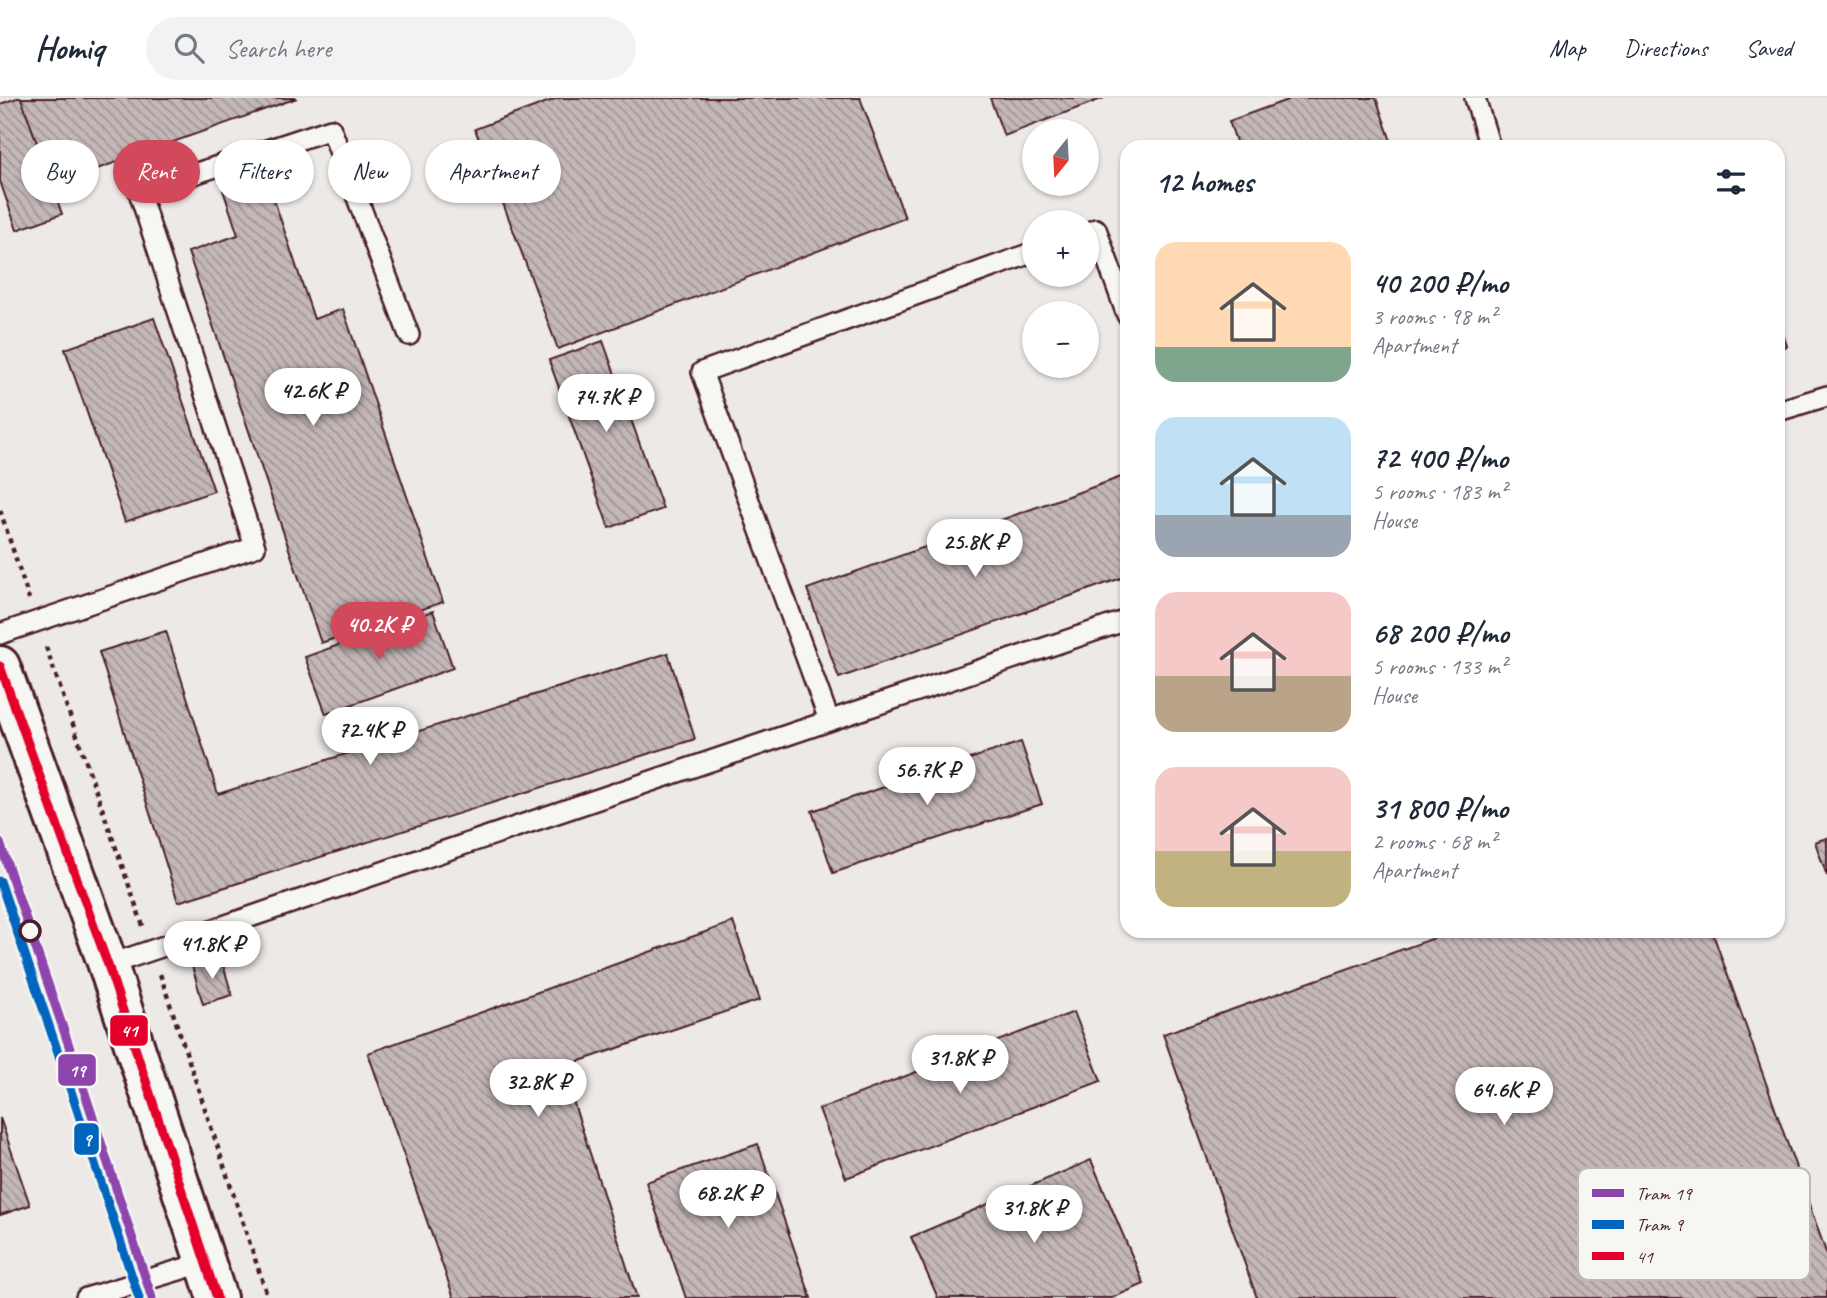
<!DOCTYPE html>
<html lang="en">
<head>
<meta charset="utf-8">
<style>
  :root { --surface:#fff; --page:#f2f2f3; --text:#1f2937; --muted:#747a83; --line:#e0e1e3; --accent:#d1495b }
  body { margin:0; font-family:Caveat,sans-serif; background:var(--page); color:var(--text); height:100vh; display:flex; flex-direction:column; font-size:26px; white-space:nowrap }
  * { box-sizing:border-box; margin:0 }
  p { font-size:23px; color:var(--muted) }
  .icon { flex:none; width:38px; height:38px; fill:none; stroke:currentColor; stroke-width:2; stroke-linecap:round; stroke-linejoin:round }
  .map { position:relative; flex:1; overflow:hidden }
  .panel { position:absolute; left:1120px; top:42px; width:665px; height:798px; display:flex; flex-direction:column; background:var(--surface); border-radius:21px; box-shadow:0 2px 5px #0004 }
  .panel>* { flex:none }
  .banner { position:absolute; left:21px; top:42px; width:665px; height:63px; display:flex; gap:14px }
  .needle { width:46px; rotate:198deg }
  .tools { position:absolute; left:1022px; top:21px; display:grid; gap:14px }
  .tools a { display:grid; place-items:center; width:77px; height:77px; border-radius:50%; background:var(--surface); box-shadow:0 2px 5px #0004; font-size:35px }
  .price { position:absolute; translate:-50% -60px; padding:0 16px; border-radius:24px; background:#fff; color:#222; font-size:23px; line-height:46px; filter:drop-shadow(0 2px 4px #0008) }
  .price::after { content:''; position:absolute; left:50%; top:42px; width:21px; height:16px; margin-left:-10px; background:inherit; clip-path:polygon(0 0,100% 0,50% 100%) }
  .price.active { background:var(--accent); color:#fff }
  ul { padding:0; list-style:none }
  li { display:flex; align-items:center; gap:21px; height:175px; padding:0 35px }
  li span { display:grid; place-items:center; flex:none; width:196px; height:140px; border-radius:21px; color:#555 }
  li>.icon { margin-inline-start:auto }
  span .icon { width:84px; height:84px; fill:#fffc; stroke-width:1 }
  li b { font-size:30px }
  h2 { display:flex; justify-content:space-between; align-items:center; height:84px; padding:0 35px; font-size:30px }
  .pill { padding:0 24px; border-radius:32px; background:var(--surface); box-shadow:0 2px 5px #0004; font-size:24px; line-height:63px }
  .pill.active { background:var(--accent); color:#fff }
  header { display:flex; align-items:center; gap:42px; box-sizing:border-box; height:98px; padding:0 35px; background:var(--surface); border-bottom:2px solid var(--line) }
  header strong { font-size:33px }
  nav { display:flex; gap:38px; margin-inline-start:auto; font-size:24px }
  .search { width:490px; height:63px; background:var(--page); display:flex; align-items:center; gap:18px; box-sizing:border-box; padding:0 24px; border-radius:38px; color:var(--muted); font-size:26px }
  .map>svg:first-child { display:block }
</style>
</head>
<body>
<header>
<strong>Homiq</strong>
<div class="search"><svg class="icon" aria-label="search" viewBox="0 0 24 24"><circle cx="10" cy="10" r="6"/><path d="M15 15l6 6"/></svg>Search here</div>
<nav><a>Map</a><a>Directions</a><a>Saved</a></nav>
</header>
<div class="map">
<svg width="1827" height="1200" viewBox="0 0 1827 1200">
  <defs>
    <pattern id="building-back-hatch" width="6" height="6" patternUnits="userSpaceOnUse" patternTransform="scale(1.75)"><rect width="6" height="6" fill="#c4b7b7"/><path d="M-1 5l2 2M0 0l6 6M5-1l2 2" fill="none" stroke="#a19495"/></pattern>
  </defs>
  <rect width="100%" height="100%" fill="#ece9e6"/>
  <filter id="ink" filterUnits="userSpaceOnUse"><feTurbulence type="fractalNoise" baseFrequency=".0143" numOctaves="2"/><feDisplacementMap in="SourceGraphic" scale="14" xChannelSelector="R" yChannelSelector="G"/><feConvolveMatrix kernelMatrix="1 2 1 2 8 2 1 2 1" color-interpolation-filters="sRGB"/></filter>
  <g filter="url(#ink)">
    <path fill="url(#building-back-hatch)" stroke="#4a1f2b" stroke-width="2" d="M17 0H21L62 116 17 132 0 83V6Z
      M21 0H297L52 87Z
      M558 0H860L905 120 558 251 475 31Z
      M990 0H1104L1004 38Z
      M1293 0H1376L1393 49H1238L1229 23Z
      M266 78 314 221 343 211 443 504 321 545 188 154 238 137 223 92Z
      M154 220 214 393 125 424 65 251Z
      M1778 220 1787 248 1778 251Z
      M603 243 663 411 609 430 549 262Z
      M1127 377V478L839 580 807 491Z
      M433 513 453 570 326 616 305 559Z
      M166 533 218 696 668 555 695 641 178 804 99 554Z
      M1021 644 1042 706 833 775 812 713Z
      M1827 740V778L1815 744Z
      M733 824 760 902 562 969 637 1200H454L368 955Z
      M1454 833H1712L1827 1157V1200H1257L1163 936Z
      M221 860 232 897 203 906 192 868Z
      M1074 914 1101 983 846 1080 819 1011Z
      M0 1020 30 1107 0 1117Z
      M758 1046 811 1200H686L646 1084Z
      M1091 1062 1144 1186 1112 1200H938L911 1139Z"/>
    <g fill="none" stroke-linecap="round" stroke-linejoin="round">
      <g stroke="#4a1f2b" stroke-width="24">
        <path id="service" d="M1475 0 1490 49
          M1087 135 1096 131 1127 217
          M1778 313 1827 298
          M0 536 255 449 139 94 331 31 409 237
          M829 622 702 274 1034 154
          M108 867 1127 522
          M86 1200 206 1164"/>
      </g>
      <g stroke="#4a1f2b" stroke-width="44">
        <path id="primary" d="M0 568 108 867 217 1200"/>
      </g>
      <path stroke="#4a1f2b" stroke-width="4.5" stroke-dasharray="5 5" stroke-linecap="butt" d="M0 412 29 501
        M46 549 143 828
        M160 876 268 1200"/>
      <use href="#service" stroke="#f6f6f2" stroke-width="19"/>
      <use href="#primary" stroke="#f6f6f2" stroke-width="38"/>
      <g stroke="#f6f6f2" stroke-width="14">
        <path id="bus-1" d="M0 568 108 867 217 1200"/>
      </g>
      <use href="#bus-1" stroke="#e4002b" stroke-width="9"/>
      <g stroke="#f6f6f2" stroke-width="14">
        <path id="tram-1" d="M0 745 79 977 152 1200"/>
      </g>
      <g stroke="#f6f6f2" stroke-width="14">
        <path id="tram-2" d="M0 783 67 981 139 1200"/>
      </g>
      <use href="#tram-1" stroke="#8e44ad" stroke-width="9"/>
      <use href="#tram-2" stroke="#0065bd" stroke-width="9"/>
    </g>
  </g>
  <circle fill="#f6f6f2" stroke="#4a1f2b" stroke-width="3.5" cx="30" cy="833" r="10"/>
  <rect x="1578" y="1070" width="232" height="112" rx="10" fill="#f6f6f2" stroke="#c2b6b6" stroke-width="2"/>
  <rect x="1592" y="1091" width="32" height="8" fill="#8e44ad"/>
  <rect x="1592" y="1122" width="32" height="9" fill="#0065bd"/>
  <rect x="1592" y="1154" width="32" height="8" fill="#e4002b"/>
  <g font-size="19" fill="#4a1f2b">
    <text x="1636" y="1102">Tram 19</text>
    <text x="1636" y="1133">Tram 9</text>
    <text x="1636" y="1165">41</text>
  </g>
  <g stroke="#f6f6f2" stroke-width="2.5">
    <rect x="109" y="916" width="40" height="33" rx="7" fill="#e4002b"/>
    <rect x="57" y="955" width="40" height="34" rx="7" fill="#8e44ad"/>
    <rect x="73" y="1024" width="27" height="34" rx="7" fill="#0065bd"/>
  </g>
  <g font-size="19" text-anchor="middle" font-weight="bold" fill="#fff">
    <text x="129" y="939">41</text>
    <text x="77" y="979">19</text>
    <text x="87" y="1048">9</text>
  </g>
</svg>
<div class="tools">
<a><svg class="needle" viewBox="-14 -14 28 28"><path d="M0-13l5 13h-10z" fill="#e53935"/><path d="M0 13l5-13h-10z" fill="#747a83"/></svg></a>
<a>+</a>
<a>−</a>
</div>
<b class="price" style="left:313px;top:330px">42.6K ₽</b>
<b class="price" style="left:606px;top:336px">74.7K ₽</b>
<b class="price" style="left:975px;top:481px">25.8K ₽</b>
<b class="price active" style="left:379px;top:564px">40.2K ₽</b>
<b class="price" style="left:370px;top:669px">72.4K ₽</b>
<b class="price" style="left:927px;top:709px">56.7K ₽</b>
<b class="price" style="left:212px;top:883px">41.8K ₽</b>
<b class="price" style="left:960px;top:997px">31.8K ₽</b>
<b class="price" style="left:538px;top:1021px">32.8K ₽</b>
<b class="price" style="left:1504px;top:1029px">64.6K ₽</b>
<b class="price" style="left:728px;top:1132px">68.2K ₽</b>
<b class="price" style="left:1034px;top:1147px">31.8K ₽</b>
<div class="banner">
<a class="pill">Buy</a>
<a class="pill active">Rent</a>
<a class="pill">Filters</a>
<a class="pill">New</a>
<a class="pill">Apartment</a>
</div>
<section class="panel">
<h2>12 homes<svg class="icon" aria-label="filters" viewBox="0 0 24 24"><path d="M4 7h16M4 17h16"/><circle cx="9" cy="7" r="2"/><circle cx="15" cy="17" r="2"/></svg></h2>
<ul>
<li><span style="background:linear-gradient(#ffd9b3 75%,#7fa58c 0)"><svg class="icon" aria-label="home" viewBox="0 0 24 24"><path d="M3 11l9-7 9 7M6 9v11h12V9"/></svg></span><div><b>40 200 ₽/mo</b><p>3 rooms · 98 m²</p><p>Apartment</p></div></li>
<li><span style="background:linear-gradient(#bfe0f5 70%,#9aa5b1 0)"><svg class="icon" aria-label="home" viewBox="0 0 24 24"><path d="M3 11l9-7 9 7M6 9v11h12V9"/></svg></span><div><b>72 400 ₽/mo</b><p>5 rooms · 183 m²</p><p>House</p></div></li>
<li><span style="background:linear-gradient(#f6c9c9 60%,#b9a48a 0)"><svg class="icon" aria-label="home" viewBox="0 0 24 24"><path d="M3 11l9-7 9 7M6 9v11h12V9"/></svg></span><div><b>68 200 ₽/mo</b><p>5 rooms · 133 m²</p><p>House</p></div></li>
<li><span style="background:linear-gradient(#f6c9c9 60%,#c2b280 0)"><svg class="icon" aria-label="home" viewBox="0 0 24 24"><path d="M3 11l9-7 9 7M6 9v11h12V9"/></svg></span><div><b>31 800 ₽/mo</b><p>2 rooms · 68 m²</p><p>Apartment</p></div></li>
</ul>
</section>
</div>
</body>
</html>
